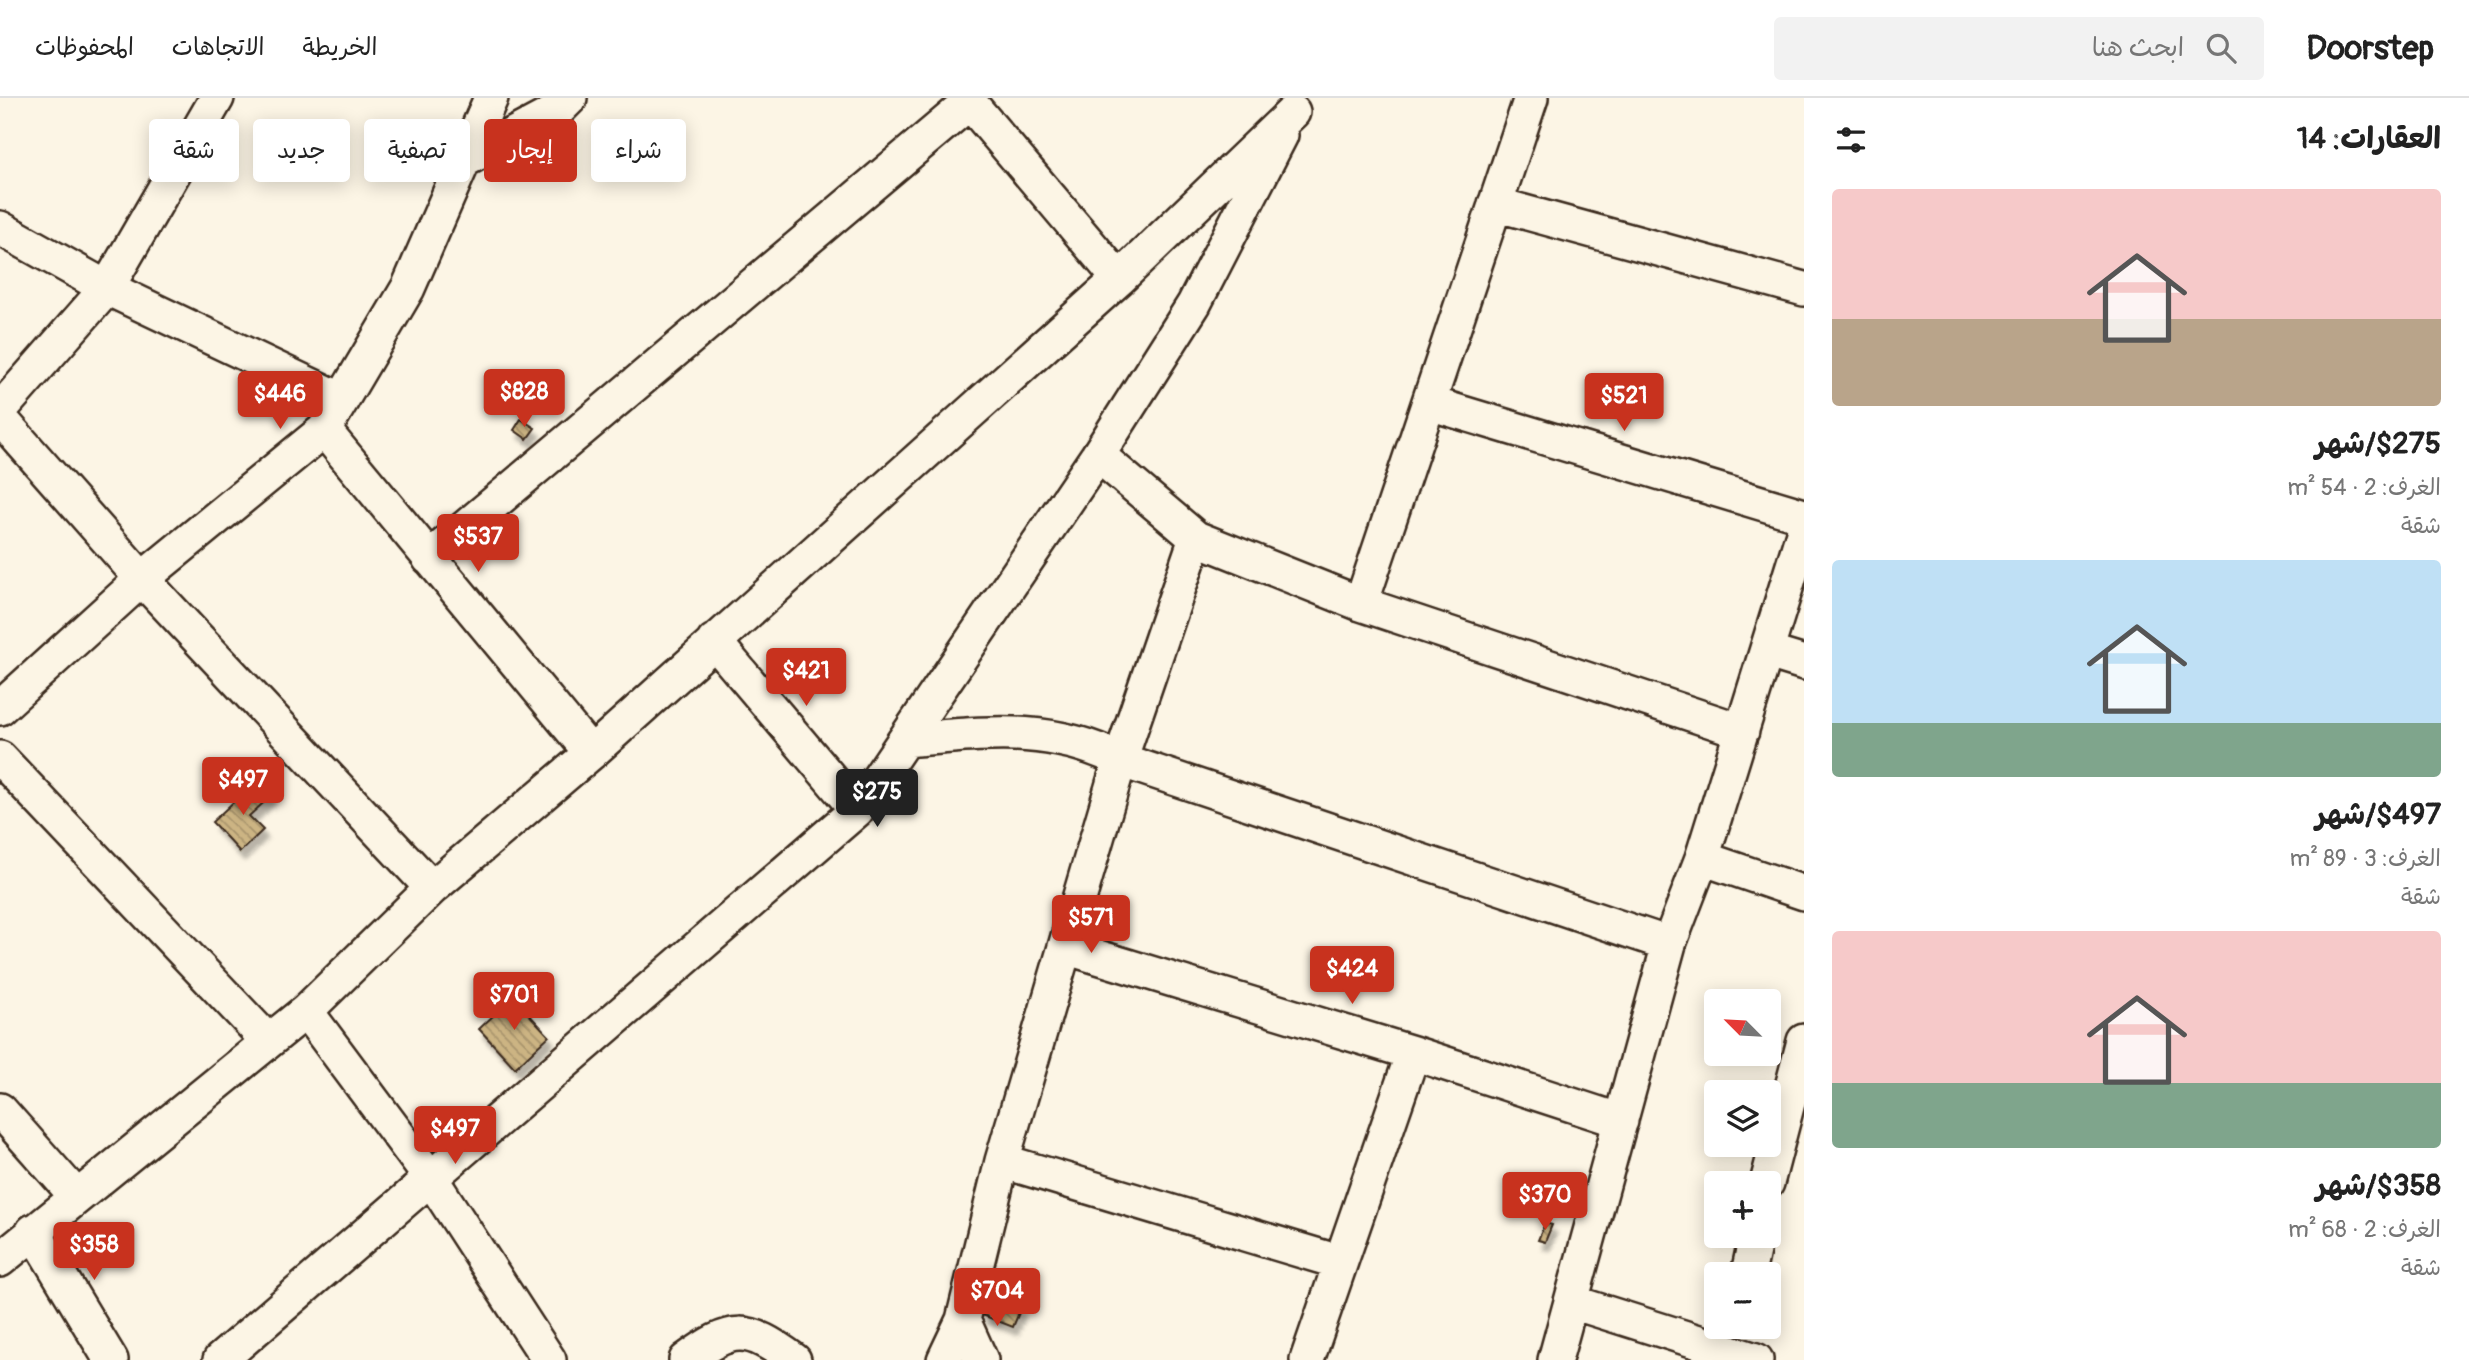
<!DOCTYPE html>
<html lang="ar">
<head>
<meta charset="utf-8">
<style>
  :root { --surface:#fff; --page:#f2f2f2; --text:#222; --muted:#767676; --line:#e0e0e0; --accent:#c8321e }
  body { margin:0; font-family:Pangolin,"Playpen Sans Arabic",sans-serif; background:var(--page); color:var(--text); direction:rtl; height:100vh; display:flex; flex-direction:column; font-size:26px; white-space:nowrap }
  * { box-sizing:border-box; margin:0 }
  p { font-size:23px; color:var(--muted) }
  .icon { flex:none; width:38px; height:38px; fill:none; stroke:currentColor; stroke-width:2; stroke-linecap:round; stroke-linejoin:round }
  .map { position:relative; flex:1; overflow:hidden; direction:ltr }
  .drawer { display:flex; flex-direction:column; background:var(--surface); width:665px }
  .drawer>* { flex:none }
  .top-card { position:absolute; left:21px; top:21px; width:665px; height:63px; direction:rtl; display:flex; gap:14px }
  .needle { width:46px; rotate:294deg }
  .buttons { position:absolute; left:1704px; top:891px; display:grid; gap:14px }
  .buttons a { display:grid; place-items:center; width:77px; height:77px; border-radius:7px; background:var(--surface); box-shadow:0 4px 18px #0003; font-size:35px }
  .price { position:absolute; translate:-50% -60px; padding:0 16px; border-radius:7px; background:var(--accent); color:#fff; font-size:23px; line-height:46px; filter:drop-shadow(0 2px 4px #0008) }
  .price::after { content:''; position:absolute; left:50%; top:42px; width:21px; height:16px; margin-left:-10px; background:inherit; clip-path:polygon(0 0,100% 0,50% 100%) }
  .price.active { background:#222; color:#fff }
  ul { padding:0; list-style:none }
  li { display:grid; align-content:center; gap:14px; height:371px; padding:0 28px }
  li span { display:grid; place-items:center; height:217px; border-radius:7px; color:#555 }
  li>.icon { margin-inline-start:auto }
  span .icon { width:126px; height:126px; fill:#fffc; stroke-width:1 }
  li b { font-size:30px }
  h2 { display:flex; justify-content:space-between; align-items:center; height:84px; padding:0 28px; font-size:30px }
  .pill { padding:0 24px; border-radius:7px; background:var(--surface); box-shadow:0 4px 18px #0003; font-size:24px; line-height:63px }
  .pill.active { background:var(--accent); color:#fff }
  header { display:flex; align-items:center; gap:42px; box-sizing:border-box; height:98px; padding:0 35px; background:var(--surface); border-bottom:2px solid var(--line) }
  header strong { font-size:33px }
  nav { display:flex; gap:38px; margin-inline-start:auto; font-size:24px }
  .search { width:490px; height:63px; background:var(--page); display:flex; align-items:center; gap:18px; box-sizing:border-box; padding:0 24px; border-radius:7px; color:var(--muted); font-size:26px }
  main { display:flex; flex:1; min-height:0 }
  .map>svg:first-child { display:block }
</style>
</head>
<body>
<header>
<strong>Doorstep</strong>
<div class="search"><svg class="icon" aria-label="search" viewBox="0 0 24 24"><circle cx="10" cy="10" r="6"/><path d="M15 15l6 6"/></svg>ابحث هنا</div>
<nav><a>الخريطة</a><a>الاتجاهات</a><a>المحفوظات</a></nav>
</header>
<main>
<section class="drawer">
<h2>العقارات: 14<svg class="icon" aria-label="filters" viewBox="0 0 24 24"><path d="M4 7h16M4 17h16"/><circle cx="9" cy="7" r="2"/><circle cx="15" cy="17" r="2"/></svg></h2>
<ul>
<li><span style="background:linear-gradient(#f6c9c9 60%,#b9a48a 0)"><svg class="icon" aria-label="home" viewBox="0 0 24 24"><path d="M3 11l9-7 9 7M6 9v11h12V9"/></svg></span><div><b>$275/شهر</b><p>الغرف: 2 · 54 m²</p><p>شقة</p></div></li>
<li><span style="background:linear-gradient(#bfe0f5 75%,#7fa58c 0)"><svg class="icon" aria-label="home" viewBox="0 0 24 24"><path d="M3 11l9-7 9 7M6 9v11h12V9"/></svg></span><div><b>$497/شهر</b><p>الغرف: 3 · 89 m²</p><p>شقة</p></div></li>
<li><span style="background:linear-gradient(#f6c9c9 70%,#7fa58c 0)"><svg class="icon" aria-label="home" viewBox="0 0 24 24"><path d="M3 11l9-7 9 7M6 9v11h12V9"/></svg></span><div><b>$358/شهر</b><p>الغرف: 2 · 68 m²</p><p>شقة</p></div></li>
</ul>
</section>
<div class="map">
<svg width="1804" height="1262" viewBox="0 0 1804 1262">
  <defs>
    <pattern id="building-back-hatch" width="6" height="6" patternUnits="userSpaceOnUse" patternTransform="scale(1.75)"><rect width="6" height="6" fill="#ccb483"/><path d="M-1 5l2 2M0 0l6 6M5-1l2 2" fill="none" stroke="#a7936b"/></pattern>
    <filter id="shadow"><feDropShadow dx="4.5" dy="8" stdDeviation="2" flood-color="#0004"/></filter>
  </defs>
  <rect width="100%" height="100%" fill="#fcf5e5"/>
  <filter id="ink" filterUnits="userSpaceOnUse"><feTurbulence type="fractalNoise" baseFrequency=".0143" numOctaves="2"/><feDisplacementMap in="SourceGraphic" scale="14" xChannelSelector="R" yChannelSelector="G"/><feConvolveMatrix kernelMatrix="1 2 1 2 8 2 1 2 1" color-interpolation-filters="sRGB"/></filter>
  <g filter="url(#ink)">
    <path fill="url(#building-back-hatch)" stroke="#3b2a1e" stroke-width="2" filter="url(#shadow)" d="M521 321 535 330 527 341 514 332Z
      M257 682 271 698 249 718 263 732 240 754 212 724Z
      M513 899 549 938 515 970 479 931Z
      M1545 1125 1552 1127 1545 1144 1538 1142Z
      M990 1197 1021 1210 1013 1229 982 1217Z"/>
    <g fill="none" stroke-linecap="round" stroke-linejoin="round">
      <g stroke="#3b2a1e" stroke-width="38">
        <path id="street" d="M966 0 1119 181
          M463 63 557 13 570 0
          M1495 106 1804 191
          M0 130 107 190 342 302
          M1429 305 1804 418
          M0 312 107 190 217 0
          M0 320 142 481 432 790
          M324 332 591 655
          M1098 357 1196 440 1361 506 1742 633
          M429 460 970 4
          M1361 506 1531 0
          M714 543 857 712
          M1768 554 1804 565
          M0 610 142 481 324 332 408 190 491 0
          M905 642C982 636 1048 625 1120 662L1669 846
          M0 660 267 942
          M1702 760 1804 795
          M1065 849 1413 955 1621 1023
          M306 913 432 1082 549 1262
          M0 1012 77 1099
          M1002 1063 1339 1164
          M1767 1085 1804 943
          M33 1133 111 1262
          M0 1162 306 913 432 790 591 655 1119 181 1293 14
          M1748 1176 1756 1138
          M1572 1204 1756 1262
          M963 1222 981 1262
          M220 1262 857 712 1098 357 1194 206 1281 37
          M686 1262C733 1228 746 1227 794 1262
          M944 1262 963 1222 1002 1063 1120 662 1196 440
          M1307 1262 1413 955
          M1555 1262 1669 846 1702 760 1804 432"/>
      </g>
      <use href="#street" stroke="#fcf5e5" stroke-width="33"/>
    </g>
  </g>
</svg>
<div class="buttons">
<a><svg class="needle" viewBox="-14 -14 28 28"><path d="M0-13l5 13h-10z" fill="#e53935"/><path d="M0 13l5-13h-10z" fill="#767676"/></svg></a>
<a><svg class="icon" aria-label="layers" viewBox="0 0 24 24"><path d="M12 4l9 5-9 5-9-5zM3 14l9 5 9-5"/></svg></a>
<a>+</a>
<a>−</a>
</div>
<b class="price" style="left:524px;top:331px">$828</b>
<b class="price" style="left:280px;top:333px">$446</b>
<b class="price" style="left:1624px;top:335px">$521</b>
<b class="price" style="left:478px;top:476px">$537</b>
<b class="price" style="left:806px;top:610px">$421</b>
<b class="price" style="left:243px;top:719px">$497</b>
<b class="price active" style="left:877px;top:731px">$275</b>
<b class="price" style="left:1091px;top:857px">$571</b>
<b class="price" style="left:1352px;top:908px">$424</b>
<b class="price" style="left:514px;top:934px">$701</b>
<b class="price" style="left:455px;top:1068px">$497</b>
<b class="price" style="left:1545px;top:1134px">$370</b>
<b class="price" style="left:94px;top:1184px">$358</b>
<b class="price" style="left:997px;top:1230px">$704</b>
<div class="top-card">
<a class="pill">شراء</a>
<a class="pill active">إيجار</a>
<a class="pill">تصفية</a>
<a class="pill">جديد</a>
<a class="pill">شقة</a>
</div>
</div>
</main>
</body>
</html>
